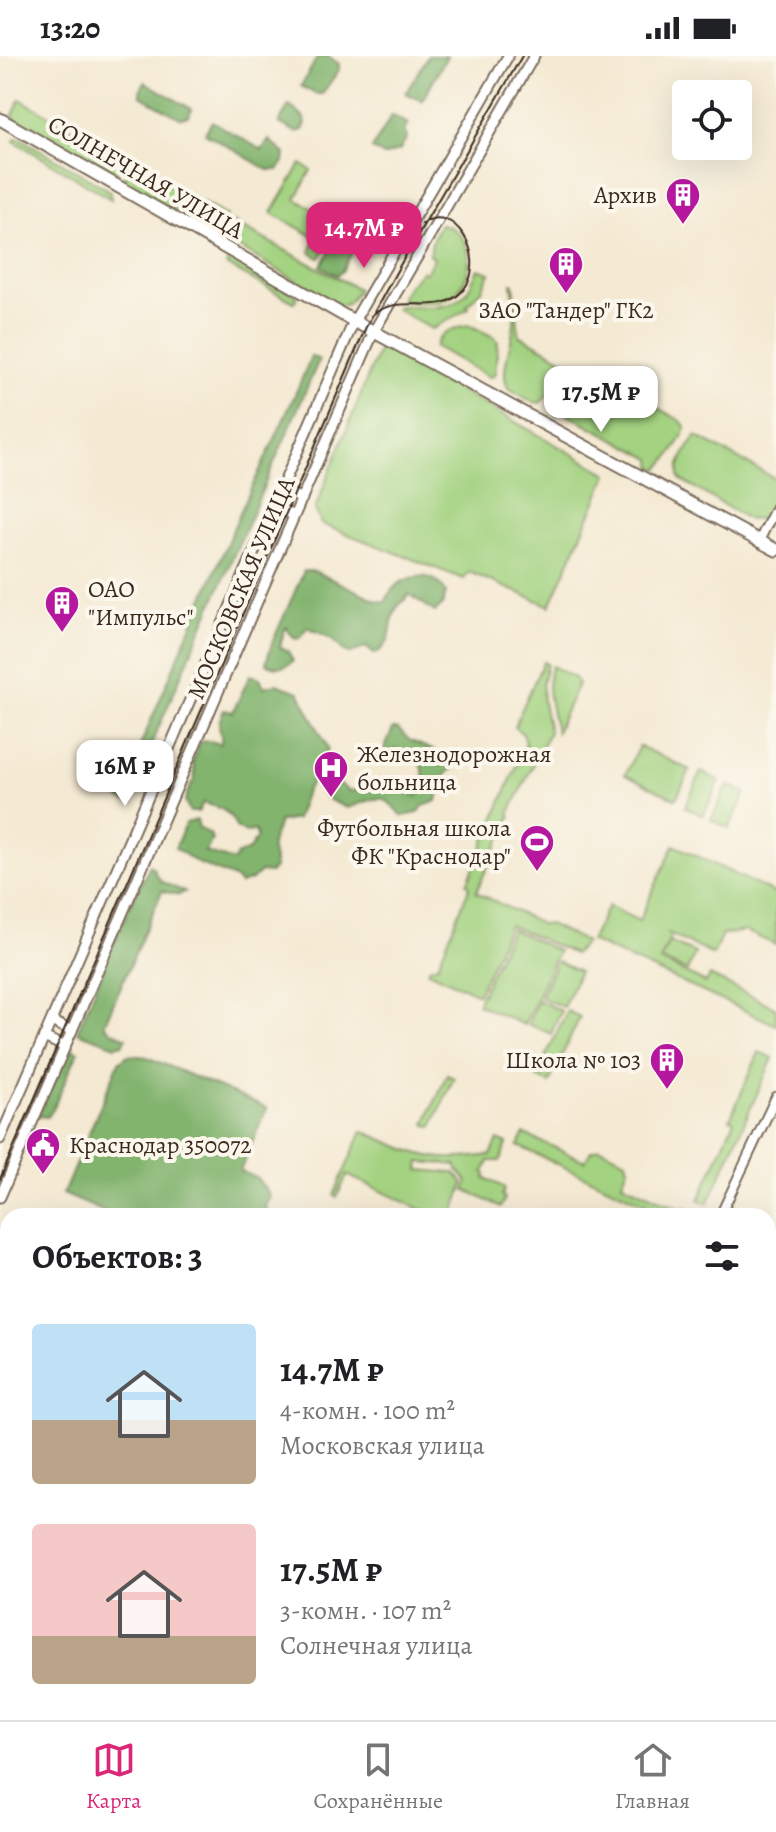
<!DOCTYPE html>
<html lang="ru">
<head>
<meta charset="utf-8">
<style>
  :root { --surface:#fff; --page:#f2f2f2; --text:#202124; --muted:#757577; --line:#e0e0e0; --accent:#db2777 }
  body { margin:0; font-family:Alegreya,serif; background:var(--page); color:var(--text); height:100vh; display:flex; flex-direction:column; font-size:30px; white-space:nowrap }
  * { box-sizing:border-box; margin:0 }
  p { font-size:26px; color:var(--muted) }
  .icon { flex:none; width:44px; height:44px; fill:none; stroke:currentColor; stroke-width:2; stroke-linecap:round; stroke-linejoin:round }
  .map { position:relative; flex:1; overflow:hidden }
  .drawer { position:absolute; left:0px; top:1152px; width:776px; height:512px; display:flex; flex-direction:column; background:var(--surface); border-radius:24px 24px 0 0; box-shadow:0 8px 32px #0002 }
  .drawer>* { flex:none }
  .tools { position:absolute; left:672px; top:24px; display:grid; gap:16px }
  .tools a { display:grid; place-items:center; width:80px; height:80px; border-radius:8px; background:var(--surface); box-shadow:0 8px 32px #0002; font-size:40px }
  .price { position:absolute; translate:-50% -68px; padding:0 18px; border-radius:16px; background:#fff; color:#222; font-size:26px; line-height:52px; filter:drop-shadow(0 2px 4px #0008) }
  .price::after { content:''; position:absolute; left:50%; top:48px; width:24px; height:18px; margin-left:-12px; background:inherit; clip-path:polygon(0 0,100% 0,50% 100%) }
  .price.selected { background:var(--accent); color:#fff }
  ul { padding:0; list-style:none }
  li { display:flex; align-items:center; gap:24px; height:200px; padding:0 32px }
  li span { display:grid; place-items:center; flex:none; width:224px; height:160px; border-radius:8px; color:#555 }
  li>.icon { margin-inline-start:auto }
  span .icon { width:96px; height:96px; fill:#fffc; stroke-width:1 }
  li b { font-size:34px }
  h2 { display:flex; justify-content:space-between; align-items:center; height:96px; padding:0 32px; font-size:34px }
  .status { display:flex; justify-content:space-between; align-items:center; height:56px; padding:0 40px; background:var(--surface); direction:ltr }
  .status svg { height:22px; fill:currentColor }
  .dock { display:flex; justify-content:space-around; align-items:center; height:112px; border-top:2px solid var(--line); background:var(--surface); font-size:22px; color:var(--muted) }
  .dock a { display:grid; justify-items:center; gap:4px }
  .dock .selected { color:var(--accent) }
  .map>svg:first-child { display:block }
</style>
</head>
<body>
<div class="status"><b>13:20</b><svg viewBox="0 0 49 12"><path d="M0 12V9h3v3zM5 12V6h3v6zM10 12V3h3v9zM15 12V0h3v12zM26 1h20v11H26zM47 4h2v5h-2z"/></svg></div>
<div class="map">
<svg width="776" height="1664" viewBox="0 0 776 1664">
  <rect width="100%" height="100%" fill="#fbf7ec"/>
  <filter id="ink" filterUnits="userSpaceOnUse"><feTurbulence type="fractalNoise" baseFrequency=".0125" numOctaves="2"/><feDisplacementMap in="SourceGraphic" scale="16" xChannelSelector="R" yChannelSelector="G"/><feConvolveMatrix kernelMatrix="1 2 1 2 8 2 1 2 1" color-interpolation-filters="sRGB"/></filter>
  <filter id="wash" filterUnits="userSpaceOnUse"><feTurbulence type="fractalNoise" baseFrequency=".006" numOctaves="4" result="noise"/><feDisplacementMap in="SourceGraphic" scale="32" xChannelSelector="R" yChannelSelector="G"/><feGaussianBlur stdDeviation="1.8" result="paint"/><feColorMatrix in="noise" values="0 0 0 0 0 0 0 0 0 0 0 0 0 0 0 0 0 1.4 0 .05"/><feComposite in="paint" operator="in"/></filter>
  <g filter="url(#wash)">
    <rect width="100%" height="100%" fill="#f4e9d2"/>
    <path fill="#a3d280" stroke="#6f7e4f" stroke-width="2" d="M20 43 125 103 116 118 111 120 22 71 16 65 13 59Z
      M16 82H20L110 135 111 143 14 85Z
      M130 106 226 160 217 174 211 175 126 128 124 119Z
      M301 108 311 114 296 143 340 168 320 202 310 196 316 182 272 157Z
      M232 166 358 233C352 243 348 253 336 248L228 185 224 179 225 173Z
      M440 168C479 174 478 234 441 245 429 248 414 245 402 245L401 243 407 231 422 215 426 217 434 202 429 199 434 179Z
      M229 204H232L297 240 296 245 294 246 226 209Z
      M478 213 490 217 481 235 467 249 469 252 432 273 396 253 398 250C420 250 451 257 466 237 471 230 474 221 478 213Z
      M512 227 514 228 519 279 567 305 549 338 540 347 533 346 508 332C499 313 513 288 514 267 515 254 514 241 512 227Z
      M469 269 494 281 498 286 495 317 493 320 489 321 436 291C437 276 457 271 469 269Z
      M380 290 608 418 550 550 469 516 464 523 321 468 315 453Z
      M578 307 681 365 686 372C680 388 670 401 659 413L653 412 652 403 560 354 557 359 553 356 564 335 562 331 573 311Z
      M696 380 776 423V439L763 462 749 464 680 423C675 409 688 393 696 380Z
      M543 606 547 608 542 627 543 646 549 676 509 758 511 760 476 836 543 869 549 868 586 886 574 898 509 869 478 938 428 915 430 911 438 909 470 830 467 828 526 687 523 678 514 671Z
      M552 610 575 622 578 628 556 676C552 655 543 630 552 610Z
      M639 690 690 714 676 743 625 719Z
      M701 716 720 725 703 760 685 751Z
      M728 729 746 737 729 772 711 764Z
      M674 789 776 838V889L745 875 722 879 713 899 667 877 671 880 660 905 706 927 710 920 776 952V969L590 885 608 850 639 865Z
      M511 873 558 895 524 969 477 948Z
      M669 886 695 897 687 915 661 904Z
      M557 905 579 916 563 951 540 941Z
      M538 944 561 955 551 978 528 968Z
      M567 955 580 961 549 1027 536 1021Z
      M759 996 773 1002 708 1148 699 1144 734 1065 730 1063Z
      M447 1018 454 1021 432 1071 425 1068Z
      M362 1075C385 1084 409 1097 434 1101 453 1104 472 1101 491 1099L498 1084 507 1088 500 1105H489L484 1116 486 1118 485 1122 505 1132 502 1140 505 1142 501 1151 465 1134 468 1126 457 1113V1109L420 1106 419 1114 455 1117 464 1127 453 1160H430L431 1158 347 1119 337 1141 334 1139Z
      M524 1078 585 1105 591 1095 600 1092 626 1104 628 1112 622 1127 682 1154 685 1151 704 1160H672L518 1090Z"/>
    <path fill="#82b46e" stroke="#5e6f46" stroke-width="2" d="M318 0H328L339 8V14L322 38H316L301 30Z
      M428 0H447L422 45 406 37Z
      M145 26 192 53 188 60 180 62 141 40 140 35Z
      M289 49 303 61 306 67 303 74 296 76 279 67Z
      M392 59 408 68 404 75 407 81 400 94 384 100 372 93Z
      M212 65 262 94 269 84 285 98 284 106 278 114H268L261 110 205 77Z
      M337 184 354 193 342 215 337 219 321 210Z
      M311 300 319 304 126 746 118 741C159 644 201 547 243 450 266 400 291 352 311 300Z
      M304 515H314L376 544 385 546C387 543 389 538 391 535 406 517 436 514 446 537L442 550 435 556 409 538C406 545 399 547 396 553 388 569 395 589 374 598L366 591 350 598 344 595 331 582 307 571 301 581 296 583 289 576 287 571 284 574 280 591 288 595 293 605C284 613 276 612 266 607L272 587Z
      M250 619 260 622 264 631 276 628 299 636 328 692 325 703 306 735 296 763 279 766 271 789 275 811 270 817 260 816 252 824 240 828 234 822 198 807 175 792 186 767 197 764 199 772 210 778 212 784 205 796 234 805 237 799 249 794 257 781 255 774 246 777 236 771C231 755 219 751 203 747L198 756H190L185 745 188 735 195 723 193 706 200 686 209 685 221 688C223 671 214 674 224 654L233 656Z
      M393 673H398L409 684 439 697V710L450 707 453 712C436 725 443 726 437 745L423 750 418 757 403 760C396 755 393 750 387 745 378 737 358 750 347 752L329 744 322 738 324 730 334 723 348 735 358 734 365 731 375 734C398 722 397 735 417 740 423 732 427 716 419 707 414 702 402 697 395 693L391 698 387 708H378Z
      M150 809 155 814 154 816 162 826 185 836 179 839 162 835 104 969 111 975 127 982 123 988 116 990 77 976 126 859Z
      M70 991 78 996 52 1055 47 1061 38 1060 68 992Z
      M128 999 147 1001 267 1052 240 1115 257 1122 270 1140 265 1150 267 1154 263 1160H114L63 1138 119 1006Z
      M92 1656H145L130 1663 70 1664 77 1658H91Z"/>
  </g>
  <g filter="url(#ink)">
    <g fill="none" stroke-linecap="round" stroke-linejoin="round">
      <g stroke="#7c6d5d" stroke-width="12">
        <path id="minor" d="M759 485 776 451
          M720 1160 776 1041
          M0 1323 8 1326
          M748 1656 765 1664
          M491 1664 494 1656"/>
      </g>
      <g stroke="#7c6d5d" stroke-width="13">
        <path id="tertiary" d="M281 433 302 443
          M273 450 294 460
          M51 965 72 975
          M44 981 65 991
          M0 1083 354 265 508 0
          M0 1141 374 275 534 0"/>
      </g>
      <g stroke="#7c6d5d" stroke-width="15">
        <path id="secondary" d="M0 63 343 259 776 494"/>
      </g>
      <use href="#minor" stroke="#fff" stroke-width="8"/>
      <use href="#tertiary" stroke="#fff" stroke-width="9"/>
      <use href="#secondary" stroke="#fff" stroke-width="11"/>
      <path stroke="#3b2a1e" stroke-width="2" d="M371 260C401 234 439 264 464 233 489 200 452 144 422 168
        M0 1123 366 271 399 211 522 0"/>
    </g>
  </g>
  <defs>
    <g id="building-pin" transform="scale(1.8)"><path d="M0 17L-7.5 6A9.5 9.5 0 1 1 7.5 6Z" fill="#b5179e" stroke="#fbf7ec"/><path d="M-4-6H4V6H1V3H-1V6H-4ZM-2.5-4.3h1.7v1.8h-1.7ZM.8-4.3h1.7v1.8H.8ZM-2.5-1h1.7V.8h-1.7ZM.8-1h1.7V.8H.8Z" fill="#fff"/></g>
    <g id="hospital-pin" transform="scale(1.8)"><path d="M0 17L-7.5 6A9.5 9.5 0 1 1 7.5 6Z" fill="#b5179e" stroke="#fbf7ec"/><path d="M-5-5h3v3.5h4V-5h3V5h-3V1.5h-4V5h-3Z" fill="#fff"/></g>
    <g id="stadium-pin" transform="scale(1.8)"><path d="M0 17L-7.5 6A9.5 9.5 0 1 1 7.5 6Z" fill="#b5179e" stroke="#fbf7ec"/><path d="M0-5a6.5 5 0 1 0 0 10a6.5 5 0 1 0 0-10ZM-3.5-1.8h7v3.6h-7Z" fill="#fff"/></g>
    <g id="civic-pin" transform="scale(1.8)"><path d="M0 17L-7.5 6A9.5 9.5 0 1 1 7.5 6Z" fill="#b5179e" stroke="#fbf7ec"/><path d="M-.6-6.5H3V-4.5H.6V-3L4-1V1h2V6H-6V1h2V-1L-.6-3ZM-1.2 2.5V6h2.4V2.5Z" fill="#fff"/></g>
  </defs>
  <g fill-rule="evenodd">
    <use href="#building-pin" x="683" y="139"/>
    <use href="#building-pin" x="566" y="208"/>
    <use href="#building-pin" x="62" y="547"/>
    <use href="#hospital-pin" x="331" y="712"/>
    <use href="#stadium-pin" x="537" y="786"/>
    <use href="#building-pin" x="667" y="1004"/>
    <use href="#civic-pin" x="43" y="1089"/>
  </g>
  <g text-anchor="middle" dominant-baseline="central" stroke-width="8" stroke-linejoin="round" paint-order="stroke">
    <g font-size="24" fill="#3b2a1e" stroke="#fbf7ec">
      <text transform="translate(146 121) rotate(30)">СОЛНЕЧНАЯ УЛИЦА</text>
      <text transform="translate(241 532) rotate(-67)">МОСКОВСКАЯ УЛИЦА</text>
    </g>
    <g font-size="24" fill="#3b2a1e" stroke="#fbf7ec" text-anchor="end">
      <text x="657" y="139">Архив</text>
      <text x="566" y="254" text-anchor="middle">ЗАО "Тандер" ГК2</text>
      <text x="88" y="533" text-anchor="start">ОАО<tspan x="88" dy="28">"Импульс"</tspan></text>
      <text x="357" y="698" text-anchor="start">Железнодорожная<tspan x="357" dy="28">больница</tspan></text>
      <text x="511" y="772">Футбольная школа<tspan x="511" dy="28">ФК "Краснодар"</tspan></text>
      <text x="641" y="1004">Школа № 103</text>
      <text x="69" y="1089" text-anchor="start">Краснодар 350072</text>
    </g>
  </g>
</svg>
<div class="tools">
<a><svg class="icon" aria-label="locate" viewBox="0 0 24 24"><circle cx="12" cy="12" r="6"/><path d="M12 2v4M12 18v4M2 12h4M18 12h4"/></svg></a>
</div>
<b class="price selected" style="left:364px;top:214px">14.7M ₽</b>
<b class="price" style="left:601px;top:378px">17.5M ₽</b>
<b class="price" style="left:125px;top:752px">16M ₽</b>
<section class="drawer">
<h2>Объектов: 3<svg class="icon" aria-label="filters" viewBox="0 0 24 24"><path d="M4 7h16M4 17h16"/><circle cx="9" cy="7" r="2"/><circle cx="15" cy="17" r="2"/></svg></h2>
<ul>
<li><span style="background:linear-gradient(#bfe0f5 60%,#b9a48a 0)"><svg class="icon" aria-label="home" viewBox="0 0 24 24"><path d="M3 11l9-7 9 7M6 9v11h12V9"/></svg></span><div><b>14.7M ₽</b><p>4-комн. · 100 m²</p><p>Московская улица</p></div></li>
<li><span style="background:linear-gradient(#f6c9c9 70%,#b9a48a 0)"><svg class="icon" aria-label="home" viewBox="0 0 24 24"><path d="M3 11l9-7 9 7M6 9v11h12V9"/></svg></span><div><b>17.5M ₽</b><p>3-комн. · 107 m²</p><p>Солнечная улица</p></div></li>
</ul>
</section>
</div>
<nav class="dock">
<a class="selected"><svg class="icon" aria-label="map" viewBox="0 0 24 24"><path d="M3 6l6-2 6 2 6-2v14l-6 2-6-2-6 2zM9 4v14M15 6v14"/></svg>Карта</a>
<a><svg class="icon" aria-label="saved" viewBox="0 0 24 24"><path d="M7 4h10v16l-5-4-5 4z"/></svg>Сохранённые</a>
<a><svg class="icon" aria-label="home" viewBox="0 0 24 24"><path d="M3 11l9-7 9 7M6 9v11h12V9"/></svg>Главная</a>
</nav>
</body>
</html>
